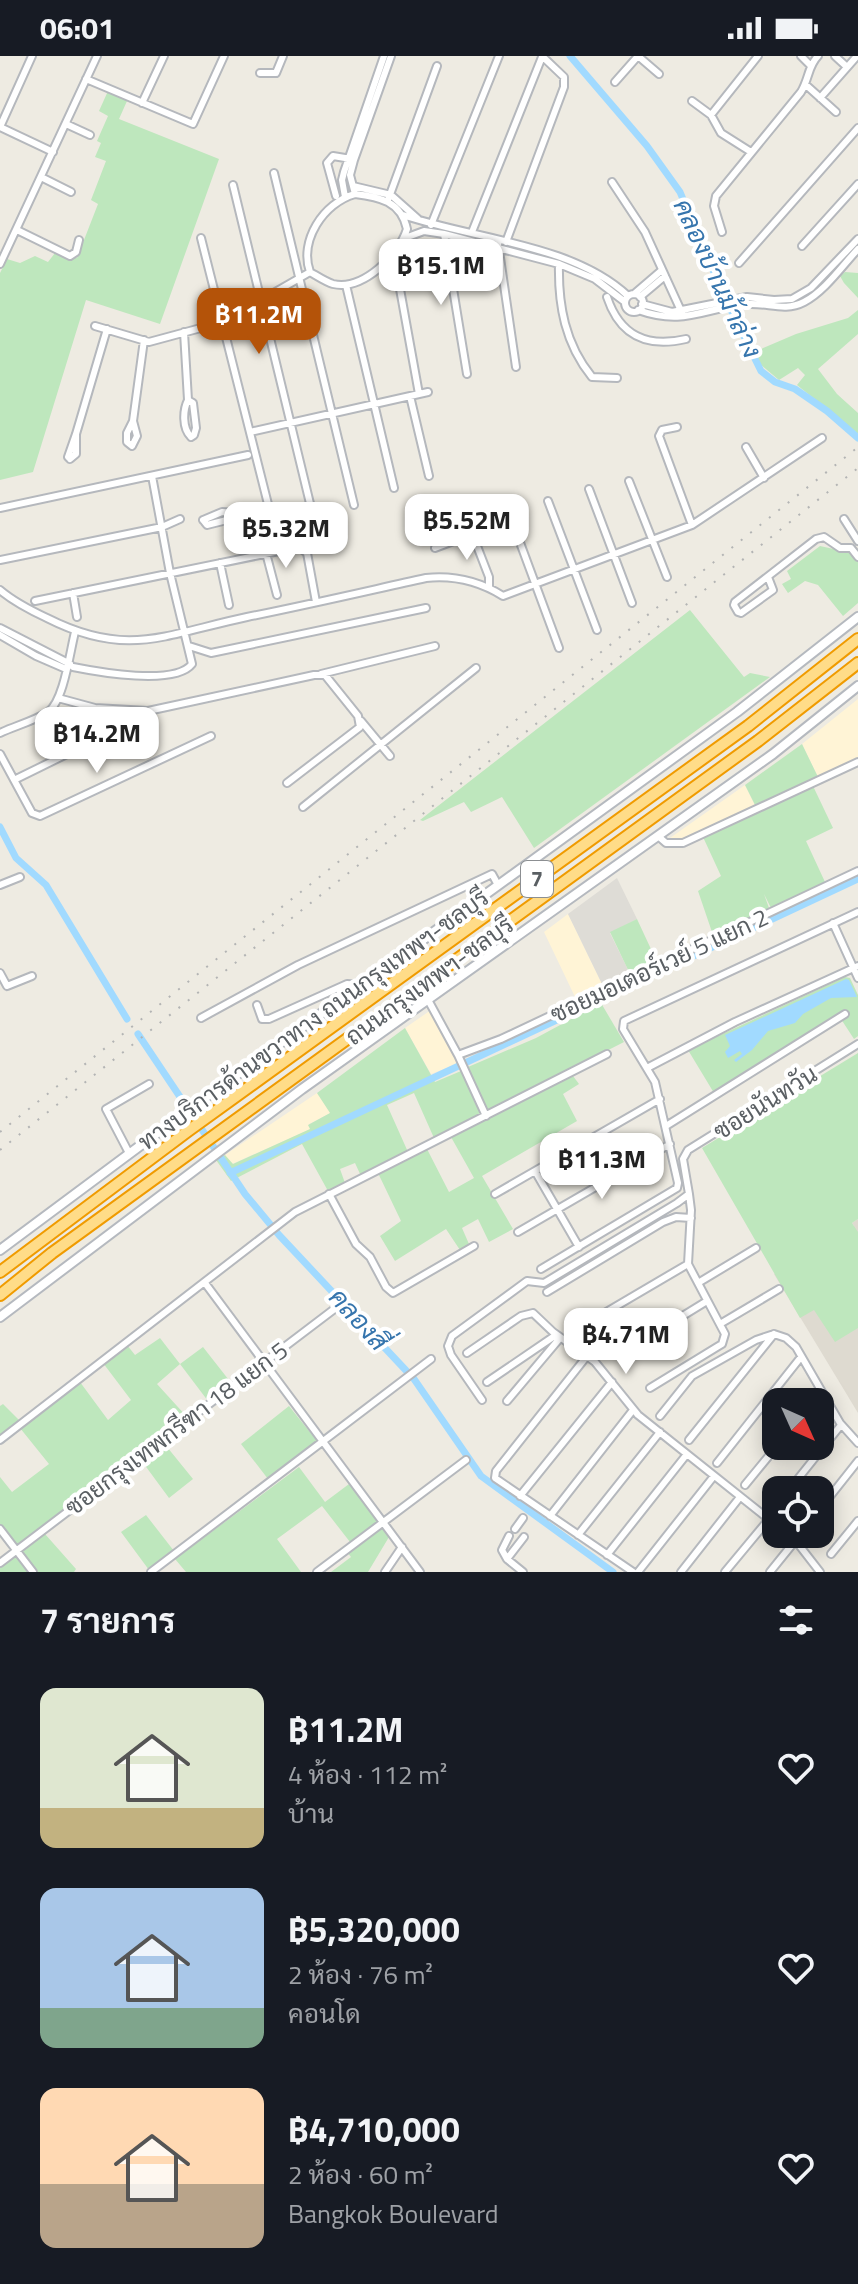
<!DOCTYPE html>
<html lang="th">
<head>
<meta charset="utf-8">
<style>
  :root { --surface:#171b24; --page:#242831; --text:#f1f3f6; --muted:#9ea1a6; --accent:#b45309 }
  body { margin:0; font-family:"Titillium Web",Sarabun,sans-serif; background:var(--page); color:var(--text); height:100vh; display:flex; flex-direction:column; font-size:30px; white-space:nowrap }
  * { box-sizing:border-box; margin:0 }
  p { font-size:26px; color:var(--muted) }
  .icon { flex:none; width:44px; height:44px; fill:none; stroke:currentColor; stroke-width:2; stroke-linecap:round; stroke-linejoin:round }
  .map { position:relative; height:1516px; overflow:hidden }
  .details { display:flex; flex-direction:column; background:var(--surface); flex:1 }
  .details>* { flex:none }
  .needle { width:52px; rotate:135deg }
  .fabs { position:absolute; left:762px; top:1332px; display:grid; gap:16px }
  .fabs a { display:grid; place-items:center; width:72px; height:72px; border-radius:16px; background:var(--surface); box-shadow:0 4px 20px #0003; font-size:40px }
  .price { position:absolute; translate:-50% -68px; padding:0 18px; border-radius:16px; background:#fff; color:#222; font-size:26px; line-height:52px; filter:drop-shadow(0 2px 4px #0008) }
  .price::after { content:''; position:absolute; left:50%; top:48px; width:24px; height:18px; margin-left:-12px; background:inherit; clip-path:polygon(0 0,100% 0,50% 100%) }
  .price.active { background:var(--accent); color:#fff }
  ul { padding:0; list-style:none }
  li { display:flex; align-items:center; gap:24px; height:200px; padding:0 40px }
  li span { display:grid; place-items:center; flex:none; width:224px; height:160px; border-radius:16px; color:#555 }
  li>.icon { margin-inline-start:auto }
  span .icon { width:96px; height:96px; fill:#fffc; stroke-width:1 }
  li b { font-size:34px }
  h2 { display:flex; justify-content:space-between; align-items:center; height:96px; padding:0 40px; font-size:34px }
  .status { display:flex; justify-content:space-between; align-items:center; height:56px; padding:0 40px; background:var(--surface); direction:ltr }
  .status svg { height:22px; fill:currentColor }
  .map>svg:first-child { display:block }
</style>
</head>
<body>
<div class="status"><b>06:01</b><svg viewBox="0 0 49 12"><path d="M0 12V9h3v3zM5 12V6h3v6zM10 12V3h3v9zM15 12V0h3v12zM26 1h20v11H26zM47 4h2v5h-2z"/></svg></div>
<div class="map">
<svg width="858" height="1516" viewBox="0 0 858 1516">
  <rect width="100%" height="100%" fill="#eeebe2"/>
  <path fill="#fff4d6" d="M858 643V702L818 721 802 688Z
    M745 729 755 749 679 785 672 784 670 782Z
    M568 858 603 930 576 943 544 876Z
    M431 954 459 1007 431 1018 405 972Z
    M317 1037 331 1057 309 1068 311 1073 232 1108 225 1099Z"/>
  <path fill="#dedcd6" d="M617 822 637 863 610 877 630 918 603 930 568 858Z"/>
  <path fill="#dedad0" d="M858 1163V1357L774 1218 854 1170 852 1167Z"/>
  <path fill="#bee7bd" d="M108 35 127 45 119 63 219 103 160 268 86 244 33 416 0 424V217L7 203 20 207 35 200 48 206 55 197 77 202 98 148 91 144 106 105 95 101 101 87 97 85 108 60 99 55Z
    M845 216 858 217V242L844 227 840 220Z
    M858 254V278L818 313 837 338 858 357V378L797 329 805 319 798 312 779 324 760 308 754 296 796 278 848 262Z
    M820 490 852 497 858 506V547L843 560 818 529 805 525 788 537 782 528 791 523 787 515Z
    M690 554 744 621 750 617 770 621 534 792 502 741 471 756 464 746 423 765 420 764Z
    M802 688 818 721 755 749 745 729Z
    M813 730 833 772 806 785 825 826 771 852 764 838 769 852 713 879 698 835 721 820 703 781Z
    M637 863 657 906 630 918 610 876Z
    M845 921 850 922 858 939V980L854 983 839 960 714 1037 688 994Z
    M601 947 624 986 487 1056 468 1011 536 982Z
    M405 972 435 1026 461 1015 480 1055 478 1060 434 1082 414 1037 387 1049 408 1096 361 1120 355 1107 340 1113 345 1127 328 1135 302 1088 231 1125 216 1104 225 1099 233 1108 310 1073 308 1069 330 1057 317 1037Z
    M858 997V1163L852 1167 858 1176V1272L835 1286 814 1254 800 1262 702 1092Z
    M573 1020 579 1028 563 1038 577 1065 482 1120 513 1173 489 1186 478 1163 462 1172 469 1188 460 1194 446 1173 395 1205 380 1180 401 1165 378 1117 427 1093 449 1136 474 1122 451 1081Z
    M160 1282 180 1308 203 1291 232 1328 208 1345 180 1308 157 1328 187 1361 18 1491 0 1468V1421L12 1436 49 1408 20 1372 80 1326 108 1364 131 1344 103 1307 127 1289 135 1299Z
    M3 1348 19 1364 0 1379V1350Z
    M289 1350 317 1385 268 1423 241 1388Z
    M163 1386 193 1423 169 1442 141 1404Z
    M299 1411 325 1446 349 1428 378 1466 350 1486 322 1450 277 1483 301 1516H186L175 1503Z
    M146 1459 174 1495 149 1514 121 1476Z
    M381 1470 389 1481 368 1516H331L351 1501 347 1496Z
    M45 1478 76 1513 74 1516H36L21 1496Z
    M17 1499 30 1516H0V1512Z"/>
  <path fill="#a1daff" d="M846 923 849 924 857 941 831 942 803 958 795 967 768 975 752 994 736 1006 734 1004 742 998 740 995 728 1002 725 996 730 990 725 979Z"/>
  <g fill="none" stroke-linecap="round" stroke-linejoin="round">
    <path stroke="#a1daff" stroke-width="7" d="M570 0 647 90 680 136 723 238 761 315 775 326 795 333 827 355 858 382
      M0 771 16 802 46 829 127 963
      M138 978 245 1138 279 1179 414 1323 481 1420 613 1516
      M230 1117 858 823"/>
    <g stroke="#b5b8bd" stroke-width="10">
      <path id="street" d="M638 0 659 18
        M801 0 810 9
        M835 0 847 11
        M260 17H276L283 0
        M86 23 193 68 224 0
        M615 26 638 0
        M806 29 836 56
        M820 42 857 0
        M692 45 711 59 721 77 751 96
        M142 47 164 0
        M711 59 758 0
        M66 68 90 79
        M0 71 32 0
        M0 71 53 96
        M274 117 354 449
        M41 121 71 136
        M612 126 645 176 682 257
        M233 129 314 464
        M353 130 391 139 418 163
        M355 138C379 141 401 145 407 173 399 199 363 235 333 228 326 226 317 220 310 216 299 185 323 147 355 138Z
        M355 138 350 119 354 104 391 0
        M336 140 327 107 333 100 351 103
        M345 141 342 124 344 116 384 0
        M388 144 437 10
        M403 159C473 183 573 188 628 240
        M431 169 499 0
        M17 174 70 200 76 196 79 184
        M472 176 542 1
        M722 176 714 150 716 140 801 36C809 23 808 10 818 0
        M444 178 467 318
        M201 182 273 468
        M405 182 424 175 444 178 559 208 595 223 625 246
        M506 186 564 31V21L542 0
        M498 188 516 311
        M802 190 858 128
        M394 200 419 338
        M739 207 858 72
        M0 208 97 0
        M559 208C558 249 565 288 592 321L617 322
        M346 229 394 432
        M634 238 662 214
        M625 247a9 9 0 1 1 18 0a9 9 0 1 1-18 0Z
        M607 241C620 280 647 292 686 283
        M640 241 665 220
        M642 248 672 256 747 241 774 244 792 243 811 232 858 183
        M638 254C686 271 704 251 749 248 769 247 785 256 804 246 825 235 842 210 858 193
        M95 270 149 286 223 266 310 216
        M184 276 188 344C183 354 182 372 191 381
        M410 340 429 420
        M188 344 193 347 196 372 194 379 191 381
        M677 371 662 374 659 380 692 469
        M250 376 428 336
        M132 390 127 386V377L133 365 144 284
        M132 390 137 380 133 365
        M746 391 764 422
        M70 403 68 401 76 378 107 273
        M70 403 76 398V378
        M629 425 667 521
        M589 433 632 547
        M548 445 597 574
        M0 452 248 399
        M844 463 858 485
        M203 464 222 456 236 457 268 449
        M203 464 207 469 227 464 236 457
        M472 477 489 521V531
        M435 492 506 465H512L559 592
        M266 497 277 539
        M0 504 162 471 180 463
        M220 507 229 549
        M768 521 773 534 741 557 738 556 734 549 735 546 816 483 824 481 840 492H851L858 501
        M0 534C14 546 30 554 47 562 128 603 166 578 247 561 307 549 367 535 426 522 455 519 479 525 503 540L692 469 822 382
        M73 537 77 561
        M35 545 299 491 307 497 316 546
        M0 572 70 608
        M0 579 36 600 66 613
        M189 590 211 597 426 552
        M73 611C98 616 175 630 192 608L170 517 152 420
        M321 618 435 590
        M58 642 95 652 148 655 314 619H325L358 660 360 671 287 727
        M361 665 390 700
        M0 677C15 670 34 665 48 656 64 645 70 595 75 576
        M0 698 32 757 40 760 211 680
        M14 724 130 667
        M303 751 476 612
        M658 780 666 787H683L858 706
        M0 829 20 821
        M833 867 858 922
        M0 917 7 930 32 920
        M427 942 458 999 486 1060
        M257 949 262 963H269L347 928 360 929
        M201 962 298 909 492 818 498 829
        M458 999 501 983 858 815
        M647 1012 735 966 858 910
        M666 1070 845 958
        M129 1097 106 1053 149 1028
        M535 1115 579 1191
        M329 1138 356 1188 370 1201 386 1231 393 1237 474 1190
        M495 1138 660 1043
        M518 1176 670 1088
        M541 1213 677 1132 678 1127 655 1026 623 973 624 965 858 856
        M205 1227 420 1516
        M698 1227 756 1192
        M547 1236 663 1166 676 1161 691 1162
        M591 1265 688 1208
        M720 1268 779 1233
        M467 1297 521 1260 533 1257 553 1276 595 1306 638 1359 776 1469
        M619 1299 707 1245
        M587 1300 496 1415 495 1422 633 1516
        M487 1326 556 1279
        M650 1332 717 1291 722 1288 725 1278 688 1208 691 1154 689 1138
        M482 1344 451 1299 448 1290 452 1280 527 1225 544 1227 677 1147 689 1138 683 1103 688 1094 858 988
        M507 1345 560 1282
        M813 1346 821 1335
        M660 1360 692 1320 756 1284 774 1278 786 1282 796 1291 840 1367 858 1387
        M0 1384 295 1156 607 998
        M689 1384 774 1278
        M717 1407 801 1301
        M745 1429 777 1390
        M789 1434 841 1369
        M520 1440 612 1326
        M775 1451 776 1450
        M820 1453 858 1405
        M550 1460 633 1354
        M0 1473 33 1516
        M515 1473 523 1462
        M787 1478 799 1489 820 1516
        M578 1479 660 1376
        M831 1498 858 1465
        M607 1499 687 1398
        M507 1503 502 1494 509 1480
        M0 1507 337 1251
        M151 1516 431 1303
        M317 1516 466 1404
        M385 1516 402 1491
        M523 1516 507 1503 524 1481
        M638 1516 714 1420
        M681 1516 740 1441
        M725 1516 769 1463
        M770 1516 795 1485"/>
    </g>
    <g stroke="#b5b9bf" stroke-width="12">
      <path id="secondary" d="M0 1194 180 1060 737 656 858 561
        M0 1261 302 1033 773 698 858 630"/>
    </g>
    <g stroke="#f09b00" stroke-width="14">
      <path id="highway" d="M0 1216 188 1075 748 670 858 583
        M0 1239 52 1197 758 685 858 607"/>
    </g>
    <use href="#street" stroke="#fff" stroke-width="6"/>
    <use href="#secondary" stroke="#fff" stroke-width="8"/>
    <use href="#highway" stroke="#ffdc88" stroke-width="10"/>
    <path stroke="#b3b4b4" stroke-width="2" stroke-dasharray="2 10" stroke-linecap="butt" d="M0 1076 858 391
      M0 1094 858 412"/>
  </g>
  <g text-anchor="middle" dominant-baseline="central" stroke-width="8" stroke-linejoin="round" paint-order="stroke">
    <rect fill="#fff" stroke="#8c8f92" stroke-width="2" x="521" y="805" width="32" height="36" rx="6"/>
    <g font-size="22" font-weight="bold" fill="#5a5f63">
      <text x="537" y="823">7</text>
    </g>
    <g font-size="24" fill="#5a5f63" stroke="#fff">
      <text transform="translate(659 909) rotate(-25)">ซอยมอเตอร์เวย์ 5 แยก 2</text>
      <text transform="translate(429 924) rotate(-36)">ถนนกรุงเทพฯ-ชลบุรี</text>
      <text transform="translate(313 963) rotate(-36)">ทางบริการด้านขวาทาง ถนนกรุงเทพฯ-ชลบุรี</text>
      <text transform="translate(765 1046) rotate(-32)">ซอยนันทวัน</text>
      <text transform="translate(176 1372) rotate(-37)">ซอยกรุงเทพกรีฑา 18 แยก 5</text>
    </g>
    <g font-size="26" font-style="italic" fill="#3675ad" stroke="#fff">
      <text transform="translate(718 222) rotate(65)">คลองบ้านม้าล่าง</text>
      <text transform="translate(359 1263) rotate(48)">คลองสี่</text>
    </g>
  </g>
</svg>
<div class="fabs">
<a><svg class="needle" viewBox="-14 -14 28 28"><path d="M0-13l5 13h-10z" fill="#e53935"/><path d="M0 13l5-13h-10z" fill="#9ea1a6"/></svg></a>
<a><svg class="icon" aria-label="locate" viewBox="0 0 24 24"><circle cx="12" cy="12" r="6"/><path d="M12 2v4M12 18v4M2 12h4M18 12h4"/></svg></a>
</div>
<b class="price" style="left:441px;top:251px">฿15.1M</b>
<b class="price active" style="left:259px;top:300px">฿11.2M</b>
<b class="price" style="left:467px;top:506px">฿5.52M</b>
<b class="price" style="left:286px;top:514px">฿5.32M</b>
<b class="price" style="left:97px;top:719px">฿14.2M</b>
<b class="price" style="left:602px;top:1145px">฿11.3M</b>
<b class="price" style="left:626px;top:1320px">฿4.71M</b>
</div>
<section class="details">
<h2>7 รายการ<svg class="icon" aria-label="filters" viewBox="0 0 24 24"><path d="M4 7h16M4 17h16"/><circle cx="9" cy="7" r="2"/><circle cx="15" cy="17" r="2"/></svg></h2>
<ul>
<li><span style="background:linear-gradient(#dfe7d0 75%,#c2b280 0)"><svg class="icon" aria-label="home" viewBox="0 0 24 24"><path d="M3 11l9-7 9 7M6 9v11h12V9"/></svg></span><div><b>฿11.2M</b><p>4 ห้อง · 112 m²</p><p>บ้าน</p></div><svg class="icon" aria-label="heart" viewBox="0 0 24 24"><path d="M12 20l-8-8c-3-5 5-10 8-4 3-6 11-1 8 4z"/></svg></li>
<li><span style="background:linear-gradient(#a9c7e8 75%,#7fa58c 0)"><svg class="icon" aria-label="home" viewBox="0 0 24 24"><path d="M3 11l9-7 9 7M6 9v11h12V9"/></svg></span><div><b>฿5,320,000</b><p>2 ห้อง · 76 m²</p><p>คอนโด</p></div><svg class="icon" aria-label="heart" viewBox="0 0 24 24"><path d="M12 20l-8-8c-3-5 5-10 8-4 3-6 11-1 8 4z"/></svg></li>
<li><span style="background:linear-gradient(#ffd9b3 60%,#b9a48a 0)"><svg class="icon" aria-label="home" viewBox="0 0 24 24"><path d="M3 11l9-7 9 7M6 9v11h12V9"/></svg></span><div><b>฿4,710,000</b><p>2 ห้อง · 60 m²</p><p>Bangkok Boulevard</p></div><svg class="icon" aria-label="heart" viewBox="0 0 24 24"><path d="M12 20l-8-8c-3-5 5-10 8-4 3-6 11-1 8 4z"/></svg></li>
</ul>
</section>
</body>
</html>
